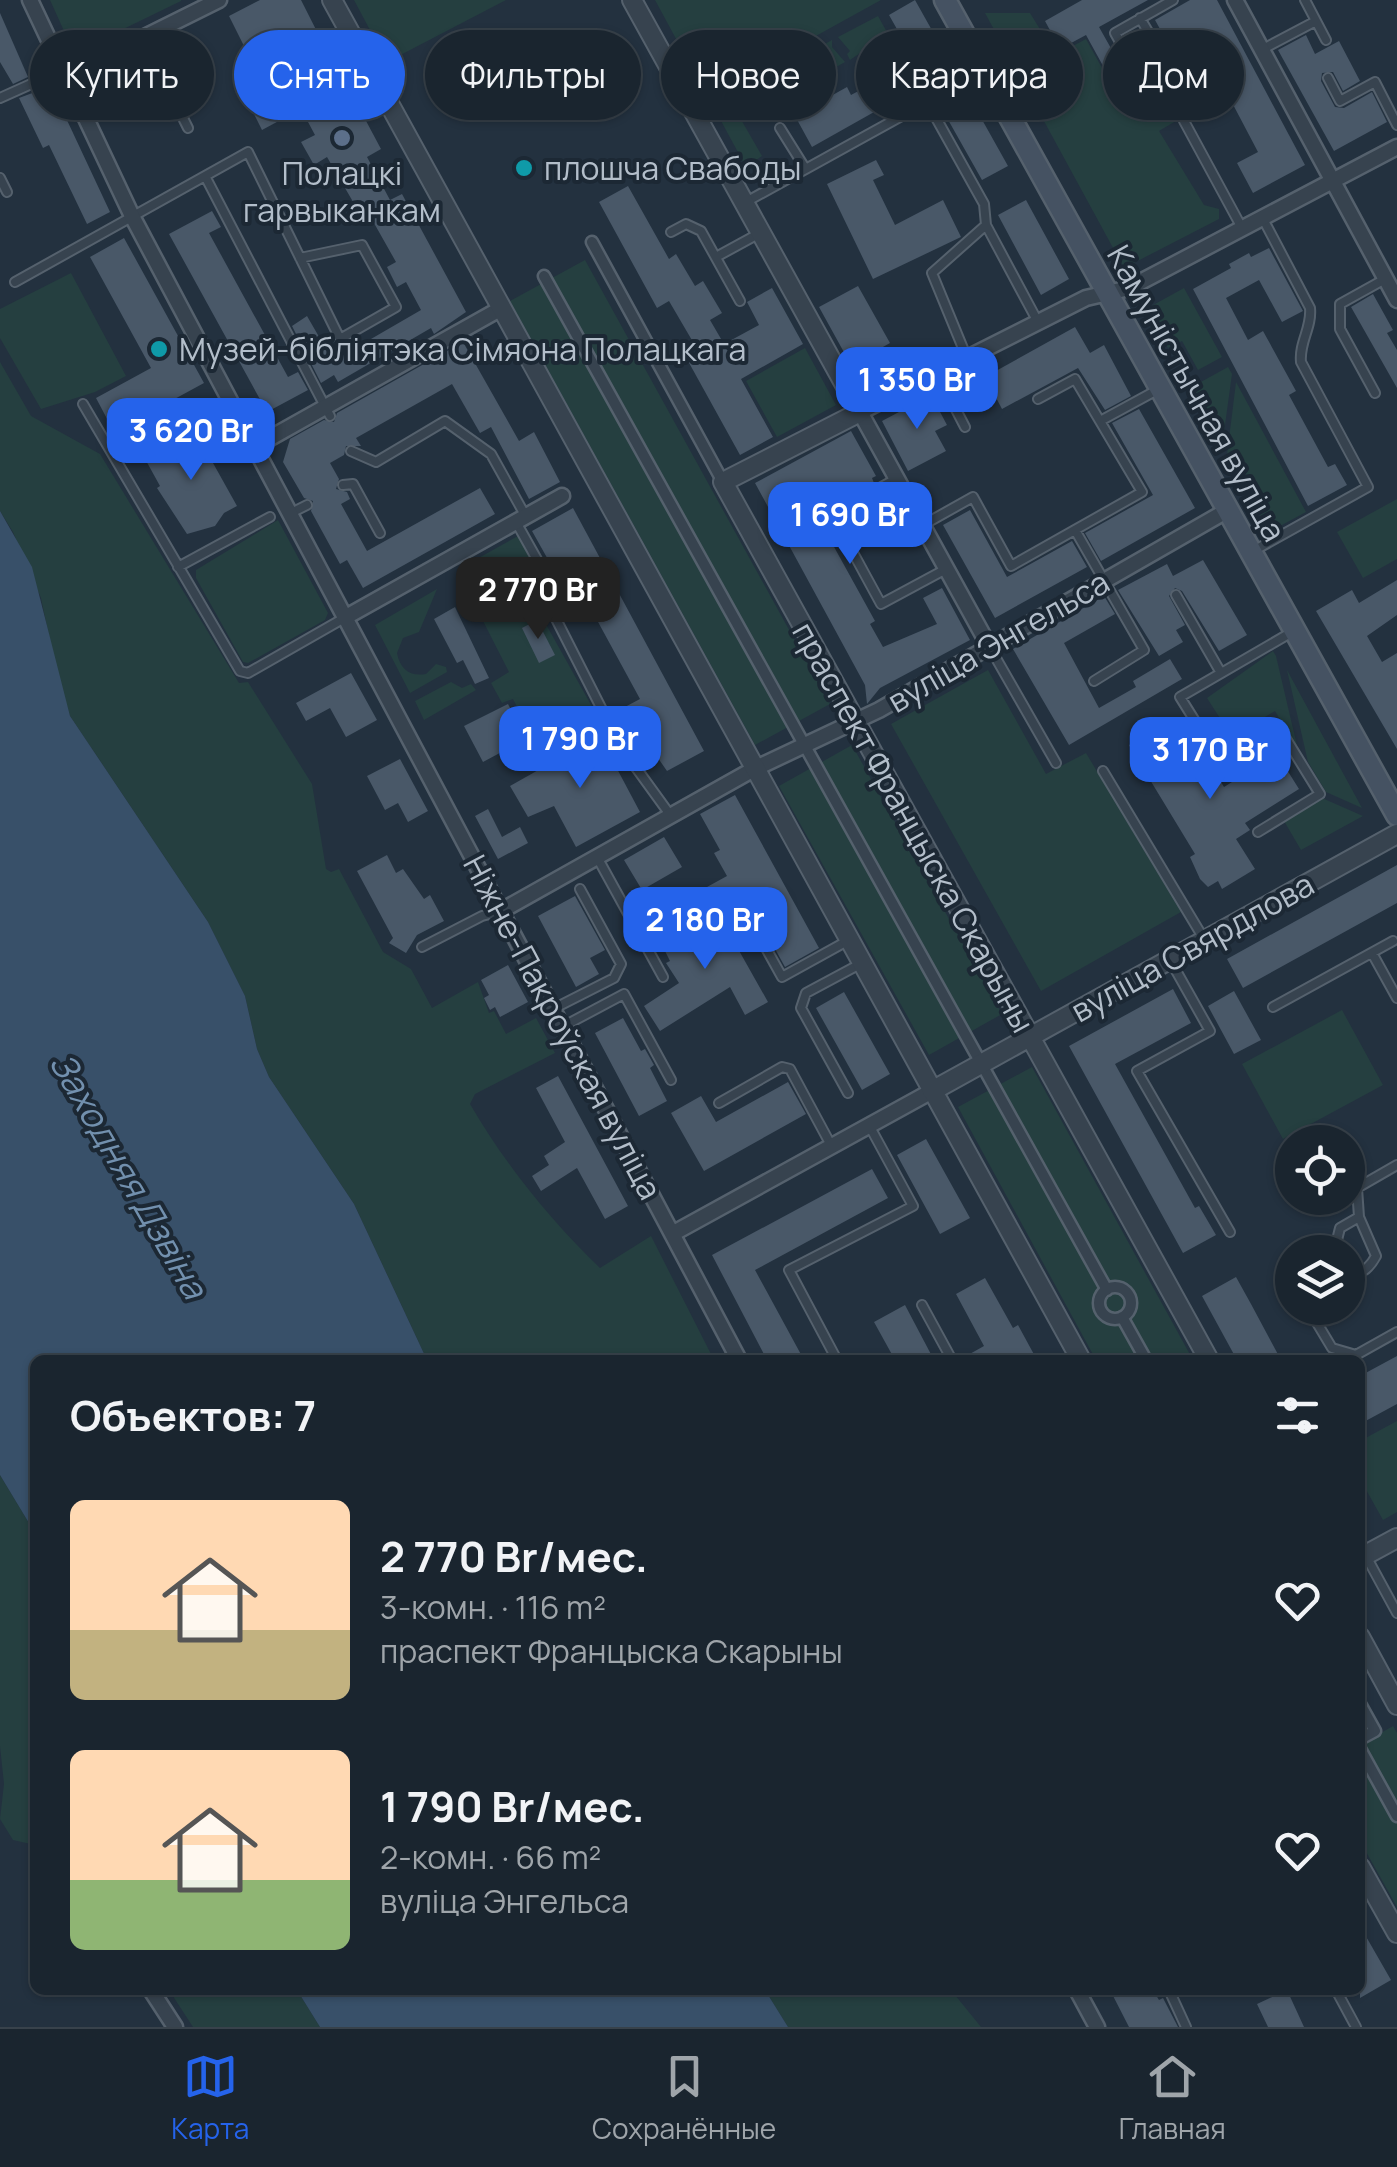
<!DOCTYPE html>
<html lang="ru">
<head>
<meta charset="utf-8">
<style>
  :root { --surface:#1a252f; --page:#27313b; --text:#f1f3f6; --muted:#9fa5aa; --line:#38424b; --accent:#2563eb }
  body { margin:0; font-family:Manrope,sans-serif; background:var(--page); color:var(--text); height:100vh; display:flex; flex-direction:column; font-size:38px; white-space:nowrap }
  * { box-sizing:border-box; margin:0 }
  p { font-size:32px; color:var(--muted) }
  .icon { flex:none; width:55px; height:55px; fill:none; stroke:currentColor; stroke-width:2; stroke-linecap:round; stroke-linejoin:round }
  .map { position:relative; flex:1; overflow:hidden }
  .side { position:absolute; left:30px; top:1355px; width:1335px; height:640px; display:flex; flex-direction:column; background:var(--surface); border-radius:15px; box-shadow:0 2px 8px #0004,0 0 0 2px var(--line) }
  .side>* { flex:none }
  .banner { position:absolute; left:30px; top:30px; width:1338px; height:90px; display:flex; gap:20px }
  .tools { position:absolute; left:1275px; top:1125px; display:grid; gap:20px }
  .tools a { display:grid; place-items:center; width:90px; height:90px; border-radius:50%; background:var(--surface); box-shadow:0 2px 8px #0004,0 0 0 2px var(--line); font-size:50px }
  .price { position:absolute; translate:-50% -85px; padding:0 22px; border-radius:20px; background:var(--accent); color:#fff; font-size:32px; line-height:65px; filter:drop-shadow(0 2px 5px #0008) }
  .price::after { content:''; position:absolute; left:50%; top:60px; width:30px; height:22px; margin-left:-15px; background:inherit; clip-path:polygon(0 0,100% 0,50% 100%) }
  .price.current { background:#222; color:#fff }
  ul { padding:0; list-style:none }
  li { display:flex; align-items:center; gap:30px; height:250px; padding:0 40px }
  li span { display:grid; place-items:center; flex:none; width:280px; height:200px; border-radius:15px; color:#555 }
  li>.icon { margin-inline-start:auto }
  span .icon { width:120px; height:120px; fill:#fffc; stroke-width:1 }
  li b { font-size:42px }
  h2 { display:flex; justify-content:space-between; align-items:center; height:120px; padding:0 40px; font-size:42px }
  .tag { padding:0 35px; border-radius:45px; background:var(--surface); box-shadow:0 2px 8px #0004,0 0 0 2px var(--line); font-size:35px; line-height:90px }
  .tag.current { background:var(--accent); color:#fff }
  .tabs { display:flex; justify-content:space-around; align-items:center; height:140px; border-top:2px solid var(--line); background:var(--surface); font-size:28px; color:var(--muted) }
  .tabs a { display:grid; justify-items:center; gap:5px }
  .tabs .current { color:var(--accent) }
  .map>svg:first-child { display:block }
</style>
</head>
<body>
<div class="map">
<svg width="1397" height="2027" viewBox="0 0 1397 2027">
  <rect width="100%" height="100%" fill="#23313f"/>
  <path fill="#253f40" d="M50 0H181V1L74 53Z
    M354 0H506L387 62Z
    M655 0H881L707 96Z
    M985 13H1030L1056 55 1086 39 1123 106 1200 63 1218 96 1159 131 1204 205 1219 209V219L1124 268Z
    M878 16 888 34 850 60 847 54 850 51 838 37Z
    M832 40V47L845 62 799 88 796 83 801 79 794 67 790 69 787 65Z
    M781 68 784 73 780 76 793 90 757 111 754 106 748 109 735 93Z
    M714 108 739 116 762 156 746 167Z
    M585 260 830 704 755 745 510 301Z
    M71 273 126 376 95 392 41 409 0 338V309Z
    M1184 288 1222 357 1198 370 1182 341 1168 348 1146 309Z
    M805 348 836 405 777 437 746 381Z
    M0 362 31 416 100 454 239 683 248 682 312 784 326 869 331 872 339 869 383 952 411 969 432 1008 478 982 489 1013 494 1011 506 1034 536 1018 555 1053 475 1094 470 1104C505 1164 550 1220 600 1268L651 1236 714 1360H427L354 1204 269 1077 257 1049 245 996 208 922 70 716 57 674 41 598 13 532 0 511Z
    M1228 367 1232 374 1222 447 1190 388Z
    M1236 382 1306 512 1269 532 1227 455Z
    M1397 499V559L1363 578 1337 532Z
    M278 520 328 613 325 620 248 663 243 662 196 578V570Z
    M518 536 543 580 570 565 573 570 568 572 572 578 533 601 605 730 565 752 533 738 513 699 502 703 491 683 509 672 457 570Z
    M437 589 419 632 403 638 397 653C400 669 410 677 426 674L436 664 446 667 447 672 410 693 375 625Z
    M1273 651 1276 656 1298 750 1275 711 1232 737 1207 698Z
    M988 670 1046 774 1086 753 1181 912 1041 991 891 724Z
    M1287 670 1362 808 1326 792 1308 762Z
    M451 682 462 688 471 684 476 690 424 720 415 701Z
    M852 745 1002 1014 929 1055 779 786Z
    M1322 798 1363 816 1301 850 1284 821Z
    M1342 1010 1383 1085 1283 1139 1242 1064Z
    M1032 1067 1193 1360H1096L958 1107Z
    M1397 1421V1512L1383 1520 1360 1479V1441Z
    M0 1475 35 1533V1845L13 1840 0 1819 4 1784 0 1746Z
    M1393 1726 1397 1733V1907L1360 1841V1745Z
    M169 1990H297L320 2027H193Z
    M765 1990H951L981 2027H788Z"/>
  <path fill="#385069" d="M0 511 32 567 70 716 208 922 245 996 257 1049 269 1077 354 1204 427 1360H35V1533L0 1475Z
    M297 1990H765L788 2027H320Z"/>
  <path fill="#495868" d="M260 0H301L345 87 329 95 357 104 381 149 367 157 390 200 402 194 466 312 434 334 431 328 338 382 334 375 321 383 292 326 307 316 333 361 421 310 406 282 397 287 387 267 396 262 370 216 363 219 327 157 314 165 301 142 315 135 301 109 262 130 254 114 274 104 265 87 293 72 274 35 246 50 229 16Z
    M915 0 1008 166 982 180 889 15Z
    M1082 0H1148L1099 27 1130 82 1175 56 1155 20 1190 0H1217L1305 165 1253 193 1237 163 1258 152 1208 57 1124 104 1086 35 1060 49 1045 21Z
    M0 13 28 77 13 84 0 62Z
    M1306 35 1315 54 1339 41 1360 81 1343 91 1333 72 1322 73 1321 81 1335 107 1344 108 1372 92 1387 122 1334 151 1278 50Z
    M892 73 905 96 897 100 901 108 888 115 883 107 812 147 795 116 847 87 851 95Z
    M51 86 110 212 87 224 49 145 43 148 19 98Z
    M876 160 884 175 873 180 895 225 943 200 961 237 873 279 827 184Z
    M628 186 669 259 676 254 695 286 703 281 722 313 710 320 724 344 759 325 747 302 772 288 803 344 741 379 773 437 740 455 688 361 700 354 669 301 657 308 599 202Z
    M1026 200 1069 279 1041 295 998 215Z
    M212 211 221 227 209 233 288 377 298 372 308 390 267 412 169 234Z
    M124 238 204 383 114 432 96 398 151 368 90 257Z
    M1269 248 1303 311 1282 322 1259 280 1226 298 1248 340 1263 331 1296 391 1289 395 1328 467 1335 464 1347 485 1308 506 1193 289 1231 268 1229 264 1249 253 1251 257Z
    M858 286 890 343 851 365 819 307Z
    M1373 294 1393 330 1387 333 1397 350V388L1351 307Z
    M1075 327 1090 353 1104 345 1131 396 1105 410 1078 368 1002 409 985 377Z
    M463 342 519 441 534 432 560 482 529 499 491 427 480 433 452 384 356 438 361 446H346L344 455 330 463 339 479 336 489 347 492 350 499 341 504 367 551 480 488 495 514 363 588 347 560 340 564 311 511 313 501 304 498 283 462 290 439 324 420 334 422 337 413Z
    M931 395 947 425 935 431 946 451 908 471 882 421Z
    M1139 409 1195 508 1101 561 1085 533 1153 495 1112 423Z
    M194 429 237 506 224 513 215 526 187 534 157 488 160 486 144 457Z
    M851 431 876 476 872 478 874 483 843 494 836 482 807 498 875 621 870 624 883 647 937 624 923 598 942 588 970 640 880 688 867 704 865 685 755 483Z
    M573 508 704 751 667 771 623 708 640 699 567 565 555 572 532 531Z
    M970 510 1007 577 1072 541 1087 567 995 618 943 525Z
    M1203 560 1247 635 1219 651 1182 591 1175 588 1169 596 1185 625 1176 630 1183 642 1159 656 1118 590 1167 564 1173 576Z
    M1397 580V615L1367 636 1382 662 1397 653V749L1316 611 1352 590 1359 603Z
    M1104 596 1115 614 1064 643 1099 708 1136 687 1133 681 1170 659 1182 679 1069 745 1013 649Z
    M455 607 489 678 475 684 463 660 457 663 434 619Z
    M537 620 555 655 539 663 522 628Z
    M351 673 377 720 346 737 330 708 306 721 296 703Z
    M508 704 526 739 483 762 464 726Z
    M1170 720 1205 778 1215 772 1224 787 1277 754 1299 789 1245 823 1250 830 1236 839 1255 869 1222 889 1218 881 1208 887 1200 879 1190 857 1195 854 1141 765 1138 767 1130 755 1133 753 1129 745Z
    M604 733 620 762 615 765 640 812 576 847 554 806 528 817 510 786Z
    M400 759 428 811 408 822 398 803 385 810 367 776Z
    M735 795 819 948 785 967 746 896 720 910 707 887 727 876 714 853 720 850 700 814Z
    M488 809 502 837 520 827 528 843 498 859 475 816Z
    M664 837 682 867 642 890 624 860Z
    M387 855 396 873 403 869 424 899 430 895 444 921 417 935 406 953 389 943 393 938 357 871Z
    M1397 865V903L1243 988 1227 959Z
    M575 896 605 950 590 958 599 974 576 987 538 916Z
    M715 908 768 1002 745 1015 730 987 660 1031 644 1006 679 983 666 963 670 961 662 945 696 927 693 920Z
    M508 965 528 1002 500 1017 495 1007 490 1010 484 998 489 995 481 980Z
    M1173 989 1191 1023 1115 1064 1195 1208 1199 1206 1216 1235 1183 1253 1069 1046Z
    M1234 991 1261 1040 1234 1054 1208 1006Z
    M844 992 890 1074 862 1090 816 1008Z
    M623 1018 641 1051 645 1049 654 1065 650 1068 667 1101 639 1116 595 1033Z
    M558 1076 628 1206 605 1219 577 1168 541 1191 532 1176 549 1165 544 1156 565 1142 536 1088Z
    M788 1082 806 1114 704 1171 671 1113 701 1096 716 1122Z
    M926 1139 970 1218 940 1234 897 1155Z
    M872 1169 888 1198 755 1270 804 1360H767L712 1255Z
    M1236 1277 1251 1304 1281 1360H1237L1202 1296Z
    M985 1278 1013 1328 1018 1325 1037 1360H959L984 1346 956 1294Z
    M905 1305 934 1360H895L874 1322Z
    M1397 1356V1404L1360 1424V1376Z
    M1360 1926 1391 1980 1360 1998Z
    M1110 1990H1153L1159 2000 1163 1998 1178 2027H1129Z
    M1287 1990 1304 2027H1268L1257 2004Z"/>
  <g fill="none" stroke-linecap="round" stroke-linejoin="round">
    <g stroke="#55616d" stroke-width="12">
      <path id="service" d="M1305 0 1326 40
        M1140 18 1156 45 1130 60 1115 33 1173 0
        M143 38 188 128
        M892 39 984 204 986 225 1038 322
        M1263 49 1316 21
        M1328 78 1340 101 1375 82 1397 125
        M0 98 49 76 64 77
        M1184 121 1242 228
        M780 128 805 168
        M205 176 330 416
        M0 178 7 192
        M744 203 927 102
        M671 232 686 224 701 231 740 301
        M716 257 760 233
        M15 282 248 152 340 339 396 307 362 245 300 258
        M967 358 932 273 986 225
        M937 373 965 427
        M1375 393 1340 329V304L1385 279
        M83 404 240 671 248 673 346 617
        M1102 420 1159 389
        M351 451 376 462 445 421 491 454 525 515
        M896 479 832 514 881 604 946 569
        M343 485 353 484 380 533
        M291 513 307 505
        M516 522 544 572
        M923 525 973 497 1011 566 1142 492 1075 379 1038 399
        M1075 530 1144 650 1094 681
        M1255 550 1368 487 1301 362C1299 342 1312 328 1310 308L1262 217
        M178 567 270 517
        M1176 595 1221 673
        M553 613 621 747 671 816
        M989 646 1056 763
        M1103 771 1204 939
        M1258 832 1320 794 1283 734 1225 769 1180 697 1292 632
        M597 857 663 977
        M743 907 782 977 849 940
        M422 947 482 916 501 911
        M1372 953 1397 998
        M1170 960 1210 1031 1137 1071 1230 1232
        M1273 1007 1393 941
        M553 1009 614 978 621 964 580 889
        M562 1027 624 994 671 1080
        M848 1093 801 1008 806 993 862 963
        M719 1103 782 1067 790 1069 832 1147
        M1334 1252 1340 1228 1359 1217
        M1348 1271C1361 1277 1370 1267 1376 1256L1359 1217 1357 1188 1397 1165
        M922 1305 952 1360
        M1308 1308 1332 1348 1356 1355 1397 1332
        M837 1360 789 1270 913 1206 870 1127
        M1360 1545 1397 1613
        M1169 1990 1186 2027
        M1336 1990 1356 2027"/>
    </g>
    <g stroke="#55616d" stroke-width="15">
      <path id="pedestrian" d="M592 242 723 482
        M544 276 1107 1290
        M1099 1303a16 16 0 1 1 32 0a16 16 0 1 1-32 0Z
        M1122 1317 1146 1360
        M1360 1704 1375 1731 1360 1739
        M1360 1749 1397 1816"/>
    </g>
    <g stroke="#55616d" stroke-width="19">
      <path id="minor" d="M30 0 132 216 739 1360
        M1235 0 1397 300
        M64 77 219 0
        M256 446 500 309
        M346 617 562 496
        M989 646 860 412 1086 298 1129 288 1397 147
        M501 911 754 769 879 710 1228 510
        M672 1234 932 1091
        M151 1990 175 2027
        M1077 1990 1097 2027"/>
    </g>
    <g stroke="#55616d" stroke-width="22">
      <path id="tertiary" d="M332 0 1081 1360
        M632 0 860 412 723 482 1209 1360
        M932 1091 1397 834
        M1360 1558 1397 1538
        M1360 1637 1397 1705
        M1360 1867 1397 1933"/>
    </g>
    <g stroke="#55616d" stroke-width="25">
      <path id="secondary" d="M945 0 1397 815"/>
    </g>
    <use href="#service" stroke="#37434f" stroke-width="8"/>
    <use href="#pedestrian" stroke="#37434f" stroke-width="10"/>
    <use href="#minor" stroke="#37434f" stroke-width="14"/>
    <use href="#tertiary" stroke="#37434f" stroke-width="18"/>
    <use href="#secondary" stroke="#455262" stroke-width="20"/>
  </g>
  <circle fill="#5c6f8a" stroke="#1c2834" stroke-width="4" cx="342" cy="138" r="10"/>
  <g fill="#0f9aa8" stroke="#1c2834" stroke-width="4">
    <circle cx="524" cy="168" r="10"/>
    <circle cx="159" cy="349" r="10"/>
  </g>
  <g text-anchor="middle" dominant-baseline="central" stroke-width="8" stroke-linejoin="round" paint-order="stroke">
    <g font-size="32" fill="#b3beca" stroke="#1c2834" text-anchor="start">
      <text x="544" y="168">плошча Свабоды</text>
      <text x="342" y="173" text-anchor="middle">Полацкі<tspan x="342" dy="37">гарвыканкам</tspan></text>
      <text x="179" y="349">Музей-бібліятэка Сімяона Полацкага</text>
    </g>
    <g font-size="32" fill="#b3beca" stroke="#1c2834">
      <text transform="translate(1197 393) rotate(61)">Камуністычная вуліца</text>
      <text transform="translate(998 641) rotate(-30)">вуліца Энгельса</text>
      <text transform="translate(914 827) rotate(61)">праспект Францыска Скарыны</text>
      <text transform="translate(1192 947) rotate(-29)">вуліца Свярдлова</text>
      <text transform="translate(563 1027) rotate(62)">Ніжне-Пакроўская вуліца</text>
    </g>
    <g font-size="35" font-style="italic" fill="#7290ae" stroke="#1c2834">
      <text transform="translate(129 1175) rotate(60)">Заходняя Дзвіна</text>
    </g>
  </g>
</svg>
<div class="tools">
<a><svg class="icon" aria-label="locate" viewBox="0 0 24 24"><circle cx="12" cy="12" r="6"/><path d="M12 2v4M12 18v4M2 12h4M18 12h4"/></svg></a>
<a><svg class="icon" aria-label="layers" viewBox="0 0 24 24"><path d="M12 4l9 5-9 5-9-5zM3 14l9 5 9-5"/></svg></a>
</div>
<b class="price" style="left:917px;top:432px">1 350 Br</b>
<b class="price" style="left:191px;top:483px">3 620 Br</b>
<b class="price" style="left:850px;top:567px">1 690 Br</b>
<b class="price current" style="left:538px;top:642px">2 770 Br</b>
<b class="price" style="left:580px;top:791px">1 790 Br</b>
<b class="price" style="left:1210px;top:802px">3 170 Br</b>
<b class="price" style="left:705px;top:972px">2 180 Br</b>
<div class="banner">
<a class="tag">Купить</a>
<a class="tag current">Снять</a>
<a class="tag">Фильтры</a>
<a class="tag">Новое</a>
<a class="tag">Квартира</a>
<a class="tag">Дом</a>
</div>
<section class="side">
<h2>Объектов: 7<svg class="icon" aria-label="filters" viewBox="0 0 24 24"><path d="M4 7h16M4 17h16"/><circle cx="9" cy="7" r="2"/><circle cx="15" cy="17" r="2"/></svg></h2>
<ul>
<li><span style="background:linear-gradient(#ffd9b3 65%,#c2b280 0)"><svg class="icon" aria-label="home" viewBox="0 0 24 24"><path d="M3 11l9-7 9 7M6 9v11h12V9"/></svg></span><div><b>2 770 Br/мес.</b><p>3-комн. · 116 m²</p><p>праспект Францыска Скарыны</p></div><svg class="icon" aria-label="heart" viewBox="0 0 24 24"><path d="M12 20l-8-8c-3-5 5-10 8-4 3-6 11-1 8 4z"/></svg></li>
<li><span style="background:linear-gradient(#ffd9b3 65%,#8fb573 0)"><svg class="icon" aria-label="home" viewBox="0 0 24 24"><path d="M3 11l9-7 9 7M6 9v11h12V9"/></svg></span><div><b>1 790 Br/мес.</b><p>2-комн. · 66 m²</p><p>вуліца Энгельса</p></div><svg class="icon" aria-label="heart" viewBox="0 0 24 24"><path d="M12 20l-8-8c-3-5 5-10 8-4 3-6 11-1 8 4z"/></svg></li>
</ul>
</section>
</div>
<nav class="tabs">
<a class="current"><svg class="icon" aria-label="map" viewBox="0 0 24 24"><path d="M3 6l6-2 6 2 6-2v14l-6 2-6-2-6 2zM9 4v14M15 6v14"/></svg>Карта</a>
<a><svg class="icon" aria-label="saved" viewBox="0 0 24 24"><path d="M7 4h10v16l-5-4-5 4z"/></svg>Сохранённые</a>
<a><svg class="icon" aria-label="home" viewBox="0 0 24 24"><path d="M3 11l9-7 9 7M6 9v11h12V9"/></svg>Главная</a>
</nav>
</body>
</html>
